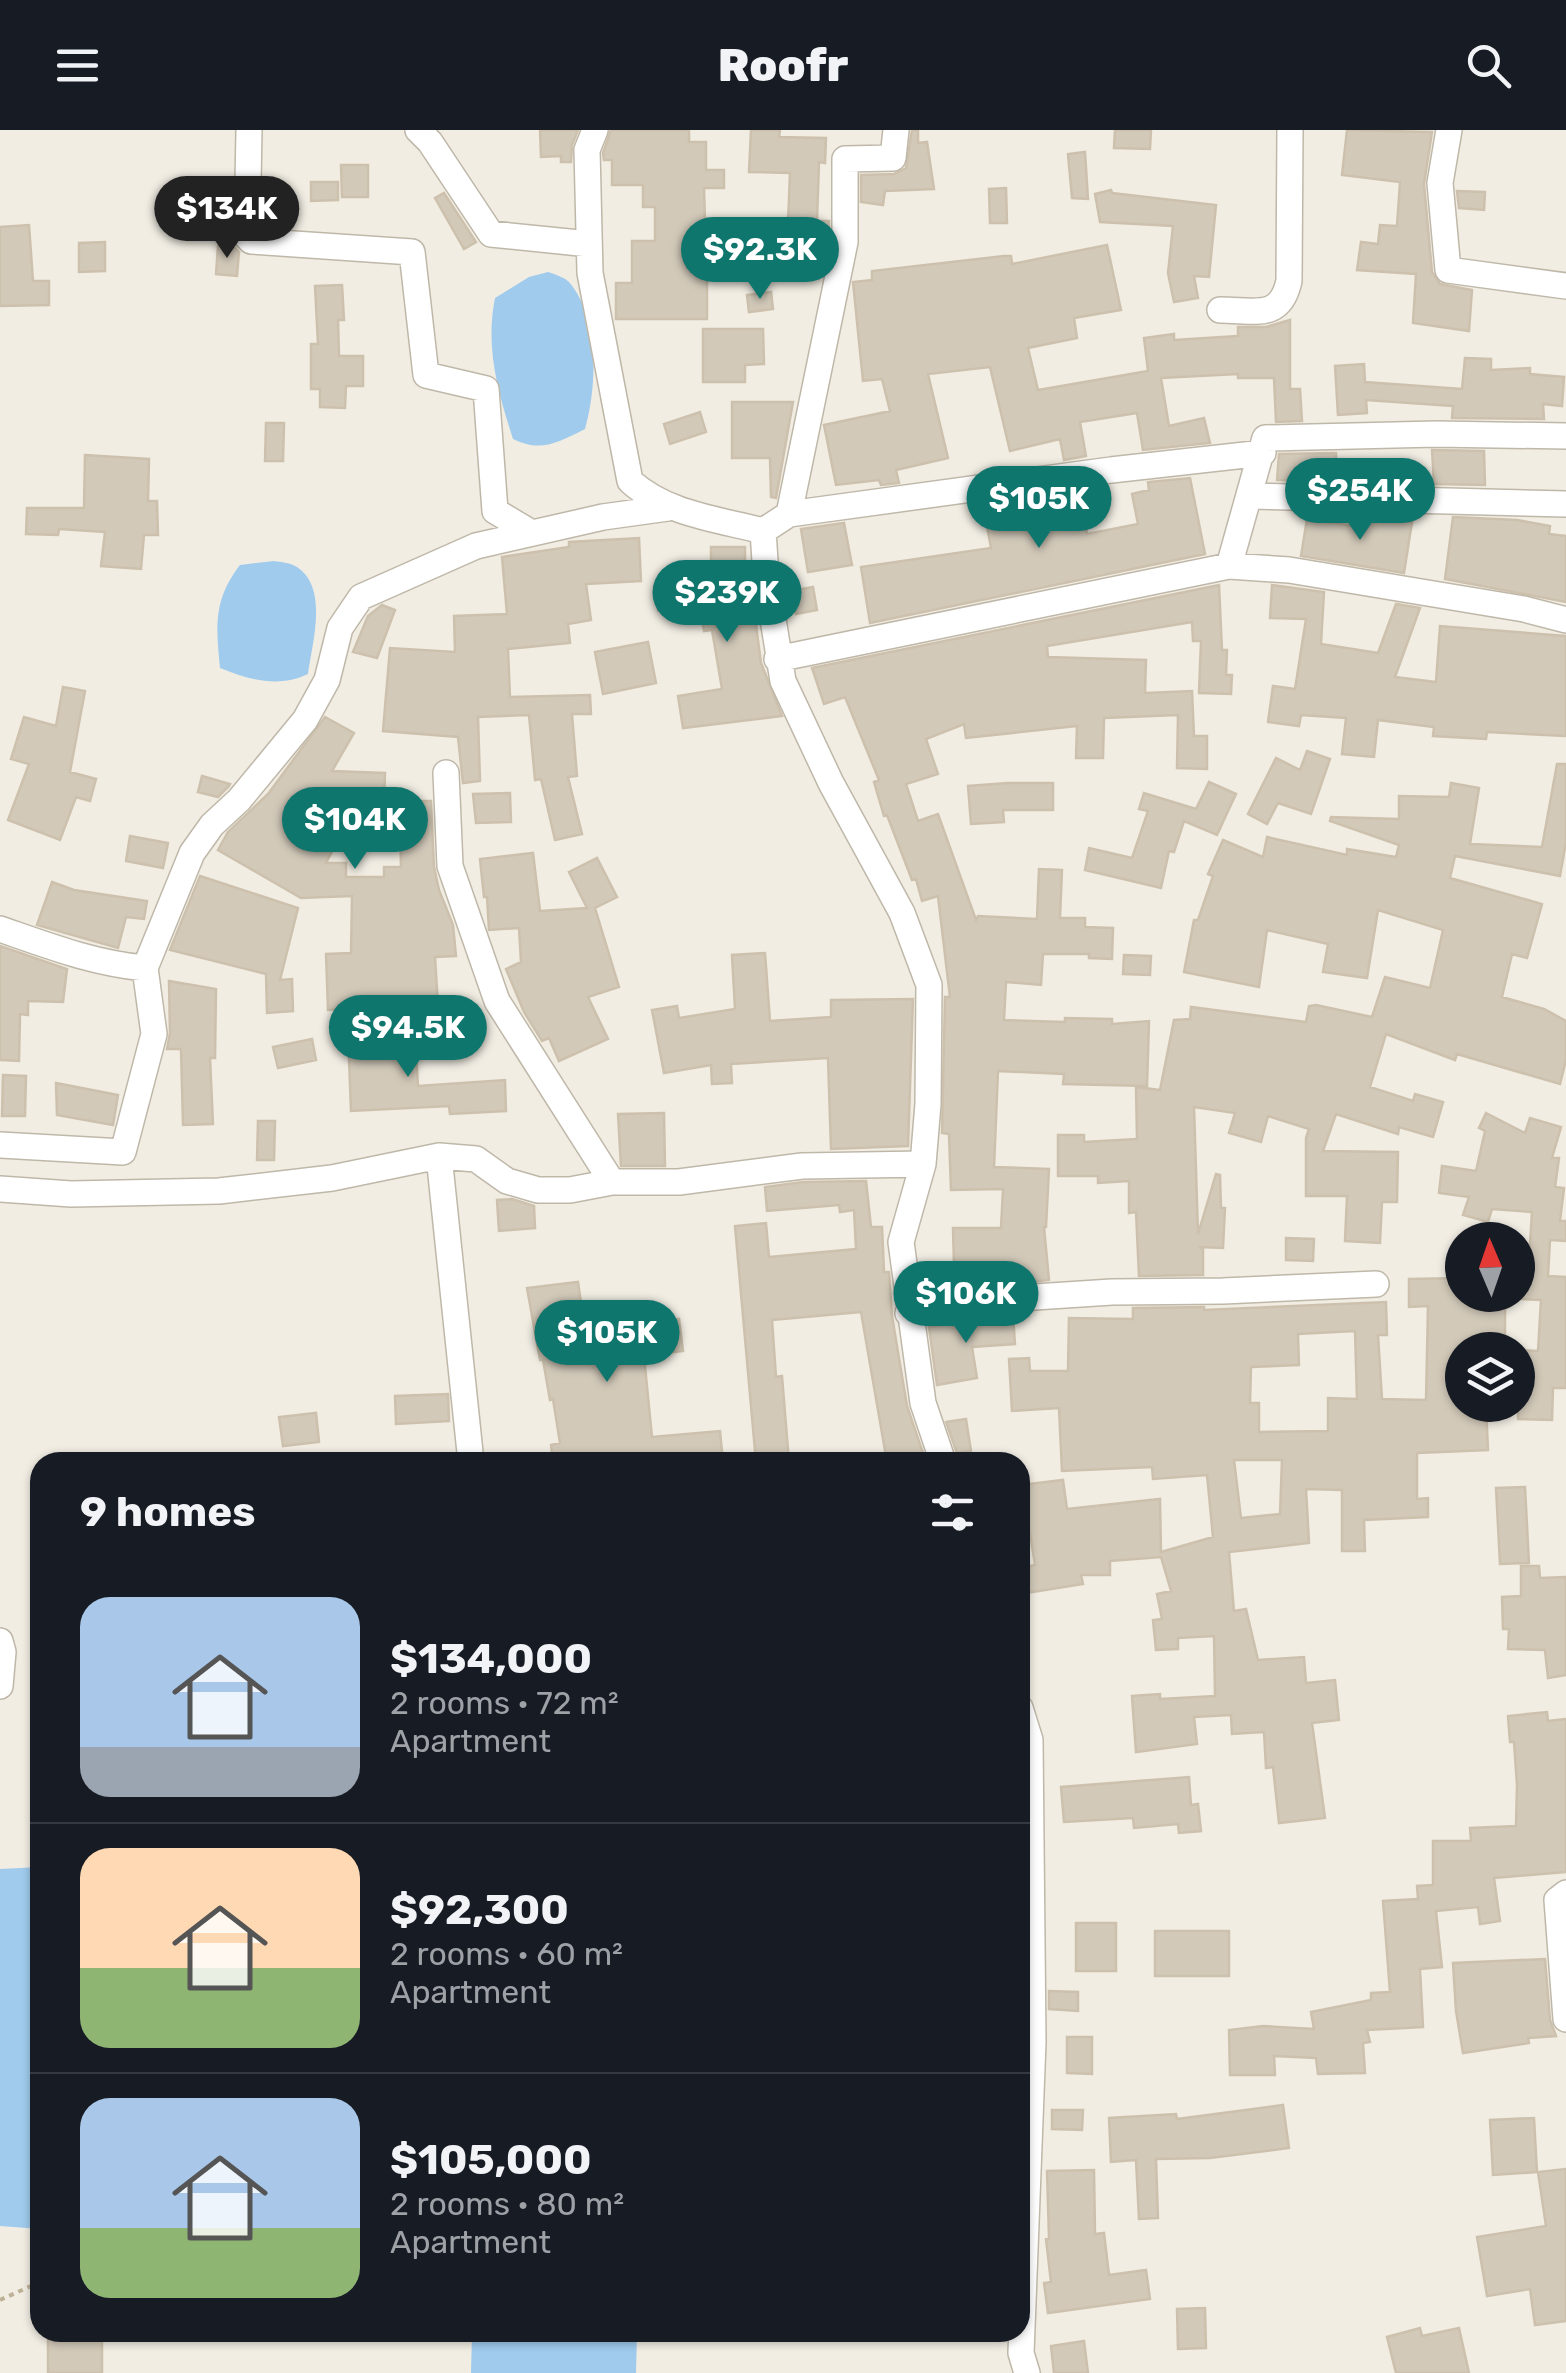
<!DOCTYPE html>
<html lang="en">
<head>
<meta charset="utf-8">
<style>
  :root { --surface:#171b24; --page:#242831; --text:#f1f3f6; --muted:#9ea1a6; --line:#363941; --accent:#0f766e }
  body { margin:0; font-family:Rubik,sans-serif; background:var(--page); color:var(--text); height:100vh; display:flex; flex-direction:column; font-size:38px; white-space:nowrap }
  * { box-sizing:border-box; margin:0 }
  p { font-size:32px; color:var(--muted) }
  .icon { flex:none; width:55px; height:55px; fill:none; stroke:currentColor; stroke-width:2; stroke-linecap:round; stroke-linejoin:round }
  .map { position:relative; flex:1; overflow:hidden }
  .drawer { position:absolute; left:30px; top:1322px; width:1000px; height:890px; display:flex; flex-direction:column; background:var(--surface); border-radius:30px; box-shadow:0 2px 8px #0004 }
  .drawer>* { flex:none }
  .needle { width:65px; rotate:358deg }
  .buttons { position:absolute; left:1445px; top:1092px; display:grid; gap:20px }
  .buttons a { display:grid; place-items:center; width:90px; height:90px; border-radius:50%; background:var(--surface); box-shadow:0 2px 8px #0004; font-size:50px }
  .price { position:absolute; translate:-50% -85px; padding:0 22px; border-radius:35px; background:var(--accent); color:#fff; font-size:32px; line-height:65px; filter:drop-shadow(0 2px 5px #0008) }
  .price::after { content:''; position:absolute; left:50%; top:60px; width:30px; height:22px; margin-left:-15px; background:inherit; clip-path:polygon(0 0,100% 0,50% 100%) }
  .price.on { background:#222; color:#fff }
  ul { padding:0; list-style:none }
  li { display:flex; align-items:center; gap:30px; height:250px; padding:0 50px }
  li+li { border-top:2px solid var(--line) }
  li span { display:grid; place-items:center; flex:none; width:280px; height:200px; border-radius:30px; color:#555 }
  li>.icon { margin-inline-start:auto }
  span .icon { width:120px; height:120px; fill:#fffc; stroke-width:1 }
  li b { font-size:42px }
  h2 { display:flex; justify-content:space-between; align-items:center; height:120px; padding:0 50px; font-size:42px }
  header { display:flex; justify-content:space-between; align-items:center; height:130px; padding:0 50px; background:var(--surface); font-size:45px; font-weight:800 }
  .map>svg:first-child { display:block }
</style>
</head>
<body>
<header><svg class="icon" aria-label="menu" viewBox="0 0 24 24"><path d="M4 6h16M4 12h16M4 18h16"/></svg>Roofr<svg class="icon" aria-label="search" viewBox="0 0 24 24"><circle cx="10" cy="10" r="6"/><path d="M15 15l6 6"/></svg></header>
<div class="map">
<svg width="1566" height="2243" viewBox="0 0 1566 2243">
  <rect width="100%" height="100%" fill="#f1ede3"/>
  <path fill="#a0cbed" d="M548 142C554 144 564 147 569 152 600 188 597 257 585 299 559 312 541 323 513 309 498 262 485 218 495 168L529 147Z
    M274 431C281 432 291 433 297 437 329 458 312 513 308 544 278 558 250 550 220 538 216 496 213 470 240 435Z
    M40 1737V2099L0 2096V1739Z
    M472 2203H637L636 2243H471Z"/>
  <path fill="#d2c9b9" stroke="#cdc1ad" stroke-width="2.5" fill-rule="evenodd" d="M540 0H578L572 15 571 32H561V26L541 27Z
    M611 0H689V12H706V40H724V58H704L705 93H788L790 43 749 42 751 0H780L779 7 826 8 825 33 819 32 817 91H829L825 130 711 132V150H707V189H616V153H632V111H655V77H643V55H612V30H604L603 23Z
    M912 0H918V13L927 12 934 59 885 61 883 75 861 72V45L894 44 906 38Z
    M1115 0H1151L1150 19 1114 18Z
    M1347 0 1432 2 1424 54 1432 142 1440 154 1472 160 1469 201 1413 193 1416 144 1357 140 1361 112 1378 114 1380 95 1397 96 1400 52 1342 45Z
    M1085 22 1088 69 1072 68 1068 24Z
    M341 35H368V67H342Z
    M311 52H338V70L311 71Z
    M1006 58 1007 93H990L989 59Z
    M1111 60 1112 63 1216 75 1209 147 1194 146 1198 168 1174 172 1168 143 1173 96 1100 92 1095 64Z
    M1457 61 1485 62 1484 80 1459 78Z
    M444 63 476 112 464 119 435 68Z
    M29 95 33 151H49V175L0 176V97Z
    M105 112V141L79 142V113Z
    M1107 115 1121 180 1074 188 1077 208 1028 218 1038 260 1148 241 1144 208 1174 204V210L1238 206V197H1266L1290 190V259H1300L1302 291 1276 292 1274 248H1238V244L1161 248 1169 296 1204 288 1210 313 1143 320 1137 283 1080 292 1086 326 1064 330 1060 309 1010 321 990 237 928 244 948 328 896 340 899 353 881 355 879 350 836 355 824 295 890 281 882 249 863 251 853 152 872 150V141L1004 126H1011L1012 134Z
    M218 116 235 118 239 122 237 146 216 144Z
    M342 155 344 190H338L339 226H363V256H346L345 278 320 277V259H311V214H318L315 156Z
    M771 162 773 179 749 182 747 165Z
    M703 199H763L764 234 745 235V252H703Z
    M1465 228 1491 229V240L1530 238V244L1564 247 1562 276 1543 274 1544 289 1452 288 1453 276 1366 270 1367 283 1338 285 1335 236 1364 234 1365 252 1462 259Z
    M732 272H793L776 368 771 367 770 328H732Z
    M700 282 706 302 670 314 664 294Z
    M266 293H284L283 331H265Z
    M1432 320 1484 321 1485 355 1434 354Z
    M1336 323 1337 352 1277 350 1279 324Z
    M85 325 149 329 148 371H157L158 405H144L141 439 101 436 105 402 59 399 58 405 26 404 27 378H84Z
    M1190 348 1205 424 870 493 861 437 991 418 983 374 1081 360 1087 404 1138 394 1132 364 1149 360 1148 352Z
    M1362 385 1412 392 1404 443 1301 426 1307 389 1360 397Z
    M1453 387 1517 390 1550 396 1549 404 1566 406V472L1445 449Z
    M844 393 852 435 808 442 801 399Z
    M639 408 641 451 586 454 591 490 568 494 570 513 508 519 510 567 590 565 591 584H572L577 646 568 647 582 704 555 710 541 649 535 650 529 585 478 587 480 651 463 653 458 607 383 601 390 518 455 522 454 486 507 484 502 427 569 417V412Z
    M711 417H745V451L750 450 761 533 782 586 683 598 678 566 722 559 712 500 704 501 699 474 658 480 656 462 711 455Z
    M1219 455 1222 520H1227L1226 545H1232L1231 564 1199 563 1201 511H1193L1192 492 1047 516 1048 527 1146 530 1145 563 1192 561 1194 606H1207V639L1177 638 1178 585 1104 588 1103 628H1076L1077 596 966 608 964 594 926 609 938 644 906 654 918 691 938 684 976 790 978 786 1037 789 1039 739 1062 740 1060 788H1085V797L1113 798 1112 829 1089 828V824H1043L1041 855 1006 852 1004 890 1065 892V888L1112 889V894L1149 891 1147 956 1063 954 1064 944 998 941 994 1037 1049 1039 1046 1097H1044L1049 1150 925 1164 921 1139 954 1136 953 1098H1001L1003 1059 951 1060 949 1004 942 1003 945 867H950L938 766 922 771 916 749 912 750 887 685 884 686 874 652 879 650 845 567 824 574 812 538Z
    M1272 455 1324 462 1321 514 1378 523 1396 474 1420 478 1395 547 1436 552 1440 496 1566 506V606L1487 602 1486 609 1433 606 1434 597 1378 590 1374 627 1342 624 1346 588 1301 585 1299 596 1268 592 1273 556 1295 559 1306 489 1270 488Z
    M813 457 817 480 796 484 791 461Z
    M382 475 395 480 377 528 353 522 368 486Z
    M648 512 656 553 603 564 595 522Z
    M63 557 85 561 70 642 96 649 90 671 76 667 60 710 8 690 29 634 11 629 24 587 56 596Z
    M325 587 354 603 332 641 385 643 384 671H431L434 737 439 760 453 795 456 826 435 827 438 876 328 880 326 824 351 823 352 766 301 768 218 720 228 702 268 664ZM345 697H400L401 737H384V747H346V733H326Z
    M1307 621 1330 629 1311 684 1278 673 1267 694 1248 684 1276 628 1300 640Z
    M1557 634H1566V712L1560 746 1455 726 1450 748 1542 774 1527 828 1512 824 1502 867 1544 879 1566 891V930L1560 954 1457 924 1455 930 1386 904 1370 957 1413 971 1415 964 1443 972 1433 1007 1399 997 1398 1004 1336 984 1323 1021 1398 1022 1397 1072H1382L1380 1113 1345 1111 1347 1066H1306V1008L1309 999 1268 986 1261 1012 1229 1003 1235 983 1194 977 1198 1104 1216 1044 1220 1045 1221 1078H1225L1223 1118 1199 1117 1203 1119V1145L1139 1146 1136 1082 1129 1083V1051L1098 1053V1046H1058V1005H1084V1012L1137 1009 1136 957 1160 960 1174 890 1190 889 1191 877 1306 892 1309 876 1316 875 1372 887 1385 847 1430 858 1443 800 1378 780 1367 848 1323 842 1328 814 1267 800 1259 857 1184 842 1194 790H1198L1213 746 1208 744 1223 710 1263 727 1267 707 1347 725V719L1396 727 1399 715 1330 691 1331 687 1399 689V666L1449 667 1451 653 1479 658 1470 714 1542 717Z
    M202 646 230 654 229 656 218 667 198 662Z
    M1209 652 1236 664 1217 705 1184 691 1174 722 1169 721 1161 758 1085 740 1089 718 1132 728 1148 681 1139 679 1144 663 1196 679Z
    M1008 653H1053V680H1003L1004 692 971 694 968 656Z
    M510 663 511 692 476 693 473 664Z
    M130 706 168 713 163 738 126 731Z
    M533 723 540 781 587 778 569 742 597 728 617 767 595 778 619 857 588 867 608 909 559 931 549 908 542 911 524 882 506 839 521 832 519 798 489 800 487 767H484L480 729Z
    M200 746 298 778 280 850 292 849 293 881 267 883 266 844 170 820Z
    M52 752 74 760 147 771 144 789 126 787 118 818 37 795Z
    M0 816 67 839 63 872 28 871V885L20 884 19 931 0 930Z
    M765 823 770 891 831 887V870L913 869 908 1016 831 1019 828 928 731 934 732 953 712 954 711 935 664 943 652 880 677 876 679 888 735 879 732 825Z
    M1124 825 1151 826 1150 845 1123 844Z
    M169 851 216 859 215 928H210L213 994 183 995 181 919H167L170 903Z
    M388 893 390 922 416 921 418 956 505 950 506 981 450 984 449 976 351 981 348 902Z
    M312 909 316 930 278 938 273 917Z
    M3 945 26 946 25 986H2Z
    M56 953 118 965 113 995 57 985Z
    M664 983 665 1036H621L618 984Z
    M1486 983 1525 1003 1530 988 1561 997 1552 1028H1559L1555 1057 1564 1058 1560 1091H1566V1111L1550 1110 1548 1146 1566 1147V1258H1553L1552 1290 1518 1289V1220L1538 1221 1541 1170 1518 1169V1144L1528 1145 1532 1082 1492 1079 1488 1092 1463 1085 1469 1067 1439 1063 1442 1036 1476 1041 1485 1001 1479 998Z
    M258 991H275L274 1030H257Z
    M866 1051 871 1097H882L884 1142H889L892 1186 907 1276 926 1332H887L861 1182 772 1190 776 1247 782 1246 789 1332H756L735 1096 766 1093 769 1127 856 1119 854 1080 840 1082 839 1075 767 1081 765 1057 803 1052Z
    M512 1069 534 1076 535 1098 499 1101 497 1070Z
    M1286 1108 1314 1109 1313 1131 1286 1130Z
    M1462 1148V1165H1505V1220H1462V1275H1486L1488 1320 1417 1323V1369L1428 1368V1387L1364 1390 1365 1421H1342V1360L1306 1359 1309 1413 1229 1422 1234 1481 1246 1479 1258 1530 1304 1527 1306 1553 1335 1550 1339 1590 1312 1593 1325 1688 1279 1693 1273 1637 1266 1638 1264 1602 1232 1604 1231 1585 1194 1587 1197 1614 1136 1622 1132 1566 1160 1564V1569L1215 1566 1214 1506 1178 1508V1519L1156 1520 1153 1490 1162 1489 1157 1464 1171 1461 1161 1427 1110 1431V1445H1081L1083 1454 1020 1464V1438L1035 1435 1029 1397 1020 1398V1355L1063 1350 1067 1379 1160 1369 1161 1422 1213 1407 1207 1345 1153 1349 1152 1337 1062 1341 1059 1278 1012 1281 1009 1229 1029 1228 1030 1241H1068L1069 1188 1133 1189V1178L1204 1177V1180L1386 1172 1387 1205H1378L1382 1269 1426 1270 1428 1176 1409 1177V1149ZM1355 1201 1357 1269 1328 1268V1301L1259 1302V1273H1250L1251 1237 1299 1235 1298 1204ZM1234 1330H1282L1280 1384 1241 1388Z
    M578 1152 584 1194 593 1193 594 1200 679 1189 683 1221 644 1226 652 1307 720 1301 723 1332H553L551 1315 560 1313 553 1269 550 1270 543 1230H540L527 1158Z
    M1013 1185 1015 1214 972 1217 977 1248 937 1255 929 1197Z
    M448 1264 449 1291 396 1294 395 1266Z
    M316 1283 319 1312 283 1316 279 1287Z
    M966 1289 971 1321 957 1323 946 1292Z
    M1525 1357 1529 1433 1500 1434 1496 1358Z
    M1521 1436H1539L1540 1448 1566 1447V1545L1548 1548 1545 1520 1508 1519 1509 1499H1503L1502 1467 1521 1466Z
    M1547 1582 1548 1591 1566 1589V1742L1494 1748 1500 1791 1480 1794 1478 1777 1436 1781 1442 1837 1420 1839 1423 1897 1367 1900 1370 1912 1363 1913 1365 1943 1318 1944 1316 1928 1274 1926 1275 1945H1230L1229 1900 1263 1896 1314 1899 1311 1882 1371 1870V1863L1390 1862 1383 1771 1418 1769 1417 1756 1433 1755V1711H1471L1470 1698 1516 1696 1517 1655 1514 1612H1510L1508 1586Z
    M1189 1647 1191 1675 1198 1674 1201 1701 1179 1703 1178 1694 1134 1698 1133 1688 1064 1692 1061 1657Z
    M1076 1793H1116V1841H1076Z
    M1155 1801H1229V1846H1155Z
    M1545 1829 1550 1890 1556 1906 1528 1908 1529 1913 1463 1923 1456 1881 1453 1833Z
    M1049 1861 1078 1862V1881L1049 1879Z
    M1067 1907H1092V1944L1067 1943Z
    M1283 1975 1289 2018 1210 2028 1156 2029 1158 2088 1139 2089 1136 2030 1111 2032 1109 1988 1176 1984 1177 1989Z
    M1052 1980H1083L1082 2000 1052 1999Z
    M1534 1988 1537 2042 1493 2045 1490 1990Z
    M1566 2039V2191L1535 2195 1530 2159 1487 2166 1477 2107 1546 2096 1538 2042Z
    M1094 2040 1095 2104 1104 2103 1109 2145 1146 2140 1150 2169 1048 2183 1044 2153 1051 2152 1046 2109 1049 2108 1047 2041Z
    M1205 2178 1206 2218 1178 2219 1177 2179Z
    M1420 2198 1422 2206 1459 2198 1469 2243H1396L1387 2207Z
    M48 2202H102V2243H48Z
    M1084 2211 1088 2243H1054L1051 2216Z"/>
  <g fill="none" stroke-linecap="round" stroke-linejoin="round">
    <g stroke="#bfb8a9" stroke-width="28">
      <path id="street" d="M249 0 247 107 251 111 412 122 426 245 486 259 495 381 530 402
        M418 0 430 12 491 104 589 114
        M595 0 587 20 590 143 630 351C666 384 717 389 763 401L766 446 783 551 831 653 902 783 929 855 928 974 923 1034 901 1112 923 1273 943 1332
        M1449 0 1440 53 1448 140 1566 156
        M1220 180C1255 180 1280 191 1289 151L1290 0
        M1250 366 1566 374
        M789 384 845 112V29L893 28 896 0
        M763 401 789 384 1111 340 1263 323
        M1229 436 1265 308 1436 304 1566 306
        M777 529 1229 436 1289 440 1524 479 1566 490
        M446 643 450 736 497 871 612 1052H679L802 1036 923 1034
        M0 799C49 816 93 833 145 838
        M0 1015 123 1022 154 904 145 838 192 723 212 695 239 670 305 590 327 550 340 498 361 467 476 416 603 387 668 378
        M439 1026 471 1332
        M0 1059 71 1064 219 1061 332 1048 439 1026 476 1029 507 1051 538 1060H570L612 1052
        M908 1183 1019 1168 1112 1162 1223 1161 1376 1154
        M0 1511 3 1522 0 1556
        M1020 1578 1030 1610 1033 1912 1021 2223 1027 2243
        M1566 1763 1557 1770 1566 1889"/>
    </g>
    <path stroke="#bdb198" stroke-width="4" stroke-dasharray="5 5" stroke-linecap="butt" d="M0 2170 40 2152"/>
    <use href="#street" stroke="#fff" stroke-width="25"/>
  </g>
</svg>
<div class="buttons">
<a><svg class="needle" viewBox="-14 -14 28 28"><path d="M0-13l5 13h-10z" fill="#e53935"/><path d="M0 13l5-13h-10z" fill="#9ea1a6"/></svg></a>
<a><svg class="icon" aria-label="layers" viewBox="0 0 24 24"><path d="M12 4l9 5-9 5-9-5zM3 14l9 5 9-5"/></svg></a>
</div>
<b class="price on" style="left:227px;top:131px">$134K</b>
<b class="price" style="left:760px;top:172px">$92.3K</b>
<b class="price" style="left:1360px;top:413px">$254K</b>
<b class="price" style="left:1039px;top:421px">$105K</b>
<b class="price" style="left:727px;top:515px">$239K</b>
<b class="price" style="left:355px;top:742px">$104K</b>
<b class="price" style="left:408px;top:950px">$94.5K</b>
<b class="price" style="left:966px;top:1216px">$106K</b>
<b class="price" style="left:607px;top:1255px">$105K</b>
<section class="drawer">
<h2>9 homes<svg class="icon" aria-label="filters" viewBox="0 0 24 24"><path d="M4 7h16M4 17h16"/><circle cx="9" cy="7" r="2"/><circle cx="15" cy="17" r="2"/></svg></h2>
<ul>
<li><span style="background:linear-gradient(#a9c7e8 75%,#9aa5b1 0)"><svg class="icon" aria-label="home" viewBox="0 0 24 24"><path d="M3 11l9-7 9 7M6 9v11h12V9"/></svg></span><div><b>$134,000</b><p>2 rooms · 72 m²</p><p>Apartment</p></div></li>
<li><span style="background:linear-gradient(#ffd9b3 60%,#8fb573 0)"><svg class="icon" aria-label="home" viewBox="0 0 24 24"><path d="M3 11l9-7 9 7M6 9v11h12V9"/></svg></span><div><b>$92,300</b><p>2 rooms · 60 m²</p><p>Apartment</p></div></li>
<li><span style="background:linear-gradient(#a9c7e8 65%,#8fb573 0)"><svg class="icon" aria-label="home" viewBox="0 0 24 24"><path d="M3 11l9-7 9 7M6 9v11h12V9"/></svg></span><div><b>$105,000</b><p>2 rooms · 80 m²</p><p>Apartment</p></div></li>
</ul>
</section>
</div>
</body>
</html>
